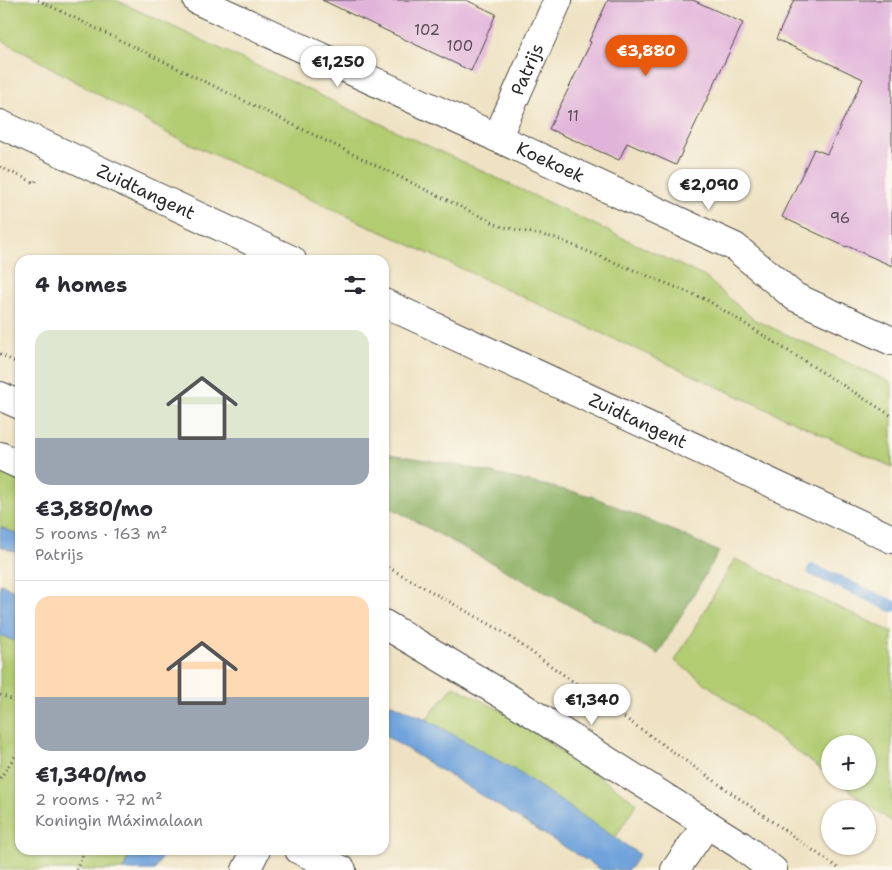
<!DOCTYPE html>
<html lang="en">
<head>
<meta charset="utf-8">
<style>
  :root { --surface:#fff; --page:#f7f7f7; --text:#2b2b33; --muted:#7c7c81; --line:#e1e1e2; --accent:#ea580c }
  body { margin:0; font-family:"Shantell Sans",sans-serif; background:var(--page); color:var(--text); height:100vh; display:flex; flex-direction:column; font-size:19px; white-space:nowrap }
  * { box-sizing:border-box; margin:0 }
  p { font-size:16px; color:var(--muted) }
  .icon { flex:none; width:28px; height:28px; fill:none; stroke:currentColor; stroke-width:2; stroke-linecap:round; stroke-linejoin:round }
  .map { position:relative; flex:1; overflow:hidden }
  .sheet { position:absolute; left:15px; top:255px; width:374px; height:600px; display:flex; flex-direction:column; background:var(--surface); border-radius:15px; box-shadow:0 1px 4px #0004 }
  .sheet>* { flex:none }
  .controls { position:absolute; left:821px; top:735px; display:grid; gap:10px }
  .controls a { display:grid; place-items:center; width:55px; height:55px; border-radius:50%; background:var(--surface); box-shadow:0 1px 4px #0004; font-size:25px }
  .price { position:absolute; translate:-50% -42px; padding:0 11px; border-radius:18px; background:#fff; color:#222; font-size:16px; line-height:32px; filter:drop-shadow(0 1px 2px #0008) }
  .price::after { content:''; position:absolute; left:50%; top:30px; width:15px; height:11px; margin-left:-8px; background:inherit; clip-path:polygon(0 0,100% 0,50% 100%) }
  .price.on { background:var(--accent); color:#fff }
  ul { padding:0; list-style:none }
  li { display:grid; align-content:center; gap:10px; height:265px; padding:0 20px }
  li+li { border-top:1px solid var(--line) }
  li span { display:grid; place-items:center; height:155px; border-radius:15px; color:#555 }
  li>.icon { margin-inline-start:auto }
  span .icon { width:90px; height:90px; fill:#fffc; stroke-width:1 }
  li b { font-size:21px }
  h2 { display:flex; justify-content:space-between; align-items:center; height:60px; padding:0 20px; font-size:21px }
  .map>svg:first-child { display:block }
</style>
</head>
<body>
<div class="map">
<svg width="892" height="870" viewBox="0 0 892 870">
  <rect width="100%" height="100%" fill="#fbf7ec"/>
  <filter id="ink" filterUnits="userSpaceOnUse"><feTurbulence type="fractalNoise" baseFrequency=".02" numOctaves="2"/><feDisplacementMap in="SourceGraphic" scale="10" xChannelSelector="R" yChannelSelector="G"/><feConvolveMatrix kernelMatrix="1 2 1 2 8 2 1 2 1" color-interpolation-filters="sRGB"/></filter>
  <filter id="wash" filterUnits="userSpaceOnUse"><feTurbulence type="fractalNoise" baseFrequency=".0096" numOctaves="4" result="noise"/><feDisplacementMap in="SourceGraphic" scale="20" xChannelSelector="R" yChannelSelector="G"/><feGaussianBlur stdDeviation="1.12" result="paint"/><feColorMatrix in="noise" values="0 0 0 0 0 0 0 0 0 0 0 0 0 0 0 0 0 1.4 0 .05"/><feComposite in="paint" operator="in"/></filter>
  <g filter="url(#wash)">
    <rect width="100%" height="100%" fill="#eee2c2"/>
    <path fill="#b2cc72" stroke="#6e7c4e" d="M0 0H116L482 171 705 277 753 319 892 383V467L169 134 0 39Z
      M0 469 20 477V535L0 527Z
      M735 559 892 632V822L837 781H868V744H830V776L675 661Z
      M0 635 20 643V850H132L123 870H0Z
      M454 686 511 716 637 803 615 838 518 772 426 719Z"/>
    <path fill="#8db064" stroke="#5c6e48" d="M384 453 457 465 591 496 681 534 719 552 658 654 384 504Z"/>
    <path fill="#70a3db" stroke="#4e6783" d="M0 527 20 535V554L0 546Z
      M0 584 20 592V643L0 635Z
      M392 704 426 719 518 772 639 854 631 867 628 870H602L384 735V706Z
      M132 850H165L155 870H123Z"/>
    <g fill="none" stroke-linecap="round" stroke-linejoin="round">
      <path stroke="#70a3db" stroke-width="12" d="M813 570 892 606"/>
    </g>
    <g id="blocks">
      <path fill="#e1b3da" d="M322 0H466L496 14 471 71Z
        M608 0H693L743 23 676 165 627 143 619 160 549 129 591 42 589 41Z
        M794 0H892V266L847 246 846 247 782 217 814 149 827 154 863 79 776 39Z"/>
    </g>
  </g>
  <g filter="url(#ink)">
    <use href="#blocks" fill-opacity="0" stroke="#484642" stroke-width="1"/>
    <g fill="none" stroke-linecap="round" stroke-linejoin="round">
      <g stroke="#484642" stroke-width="30">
        <g id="minor">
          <path id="s1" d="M197 0 735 247 795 297 892 341"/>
          <path id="s2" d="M0 124 292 260"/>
          <path id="s3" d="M497 138 558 0"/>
          <path id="s4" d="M384 303 892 539"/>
          <path d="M299 850 342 870"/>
          <path d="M246 870 256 850"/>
          <path d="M675 870 707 824"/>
        </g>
      </g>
      <g stroke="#484642" stroke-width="30">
        <path id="major" d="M0 396 20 405
          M0 456 20 465
          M384 624 510 699 740 845 773 870"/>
      </g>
      <path stroke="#484642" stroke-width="3" stroke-dasharray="1 4" stroke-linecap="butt" d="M38 0 500 226 555 238 707 300 892 416
        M0 167 35 183 37 179
        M0 354 17 363
        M384 565 500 630 841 870
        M0 695 20 702
        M0 778 20 749
        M76 870 85 850"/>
      <use href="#minor" stroke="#fff" stroke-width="28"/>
      <use href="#major" stroke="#fff" stroke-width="28"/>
    </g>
  </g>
  <g text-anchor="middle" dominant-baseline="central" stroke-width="4" stroke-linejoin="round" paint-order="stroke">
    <g font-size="15" fill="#584d57">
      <text x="427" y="30">102</text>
      <text x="460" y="46">100</text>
      <text x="573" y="116">11</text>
      <text x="840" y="218">96</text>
    </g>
    <g font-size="18" fill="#2b2b2b" stroke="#fbf7ec">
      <text stroke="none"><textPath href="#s3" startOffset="75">Patrijs</textPath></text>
      <text stroke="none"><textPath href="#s1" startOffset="389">Koekoek</textPath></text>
      <text stroke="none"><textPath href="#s2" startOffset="161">Zuidtangent</textPath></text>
      <text stroke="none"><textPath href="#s4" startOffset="280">Zuidtangent</textPath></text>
    </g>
  </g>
</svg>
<div class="controls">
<a>+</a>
<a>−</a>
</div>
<b class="price on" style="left:646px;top:77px">€3,880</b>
<b class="price" style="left:338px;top:88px">€1,250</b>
<b class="price" style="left:709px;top:211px">€2,090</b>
<b class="price" style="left:592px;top:726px">€1,340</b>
<section class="sheet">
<h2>4 homes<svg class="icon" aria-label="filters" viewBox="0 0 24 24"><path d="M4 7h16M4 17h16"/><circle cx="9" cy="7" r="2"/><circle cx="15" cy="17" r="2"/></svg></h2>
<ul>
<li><span style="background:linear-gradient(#dfe7d0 70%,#9aa5b1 0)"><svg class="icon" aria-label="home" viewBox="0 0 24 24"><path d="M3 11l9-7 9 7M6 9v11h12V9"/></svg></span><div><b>€3,880/mo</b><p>5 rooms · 163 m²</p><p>Patrijs</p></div></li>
<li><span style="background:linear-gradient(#ffd9b3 65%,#9aa5b1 0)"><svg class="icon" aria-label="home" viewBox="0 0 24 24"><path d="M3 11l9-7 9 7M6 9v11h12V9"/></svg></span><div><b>€1,340/mo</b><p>2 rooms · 72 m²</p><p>Koningin Máximalaan</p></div></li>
</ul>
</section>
</div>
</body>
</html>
